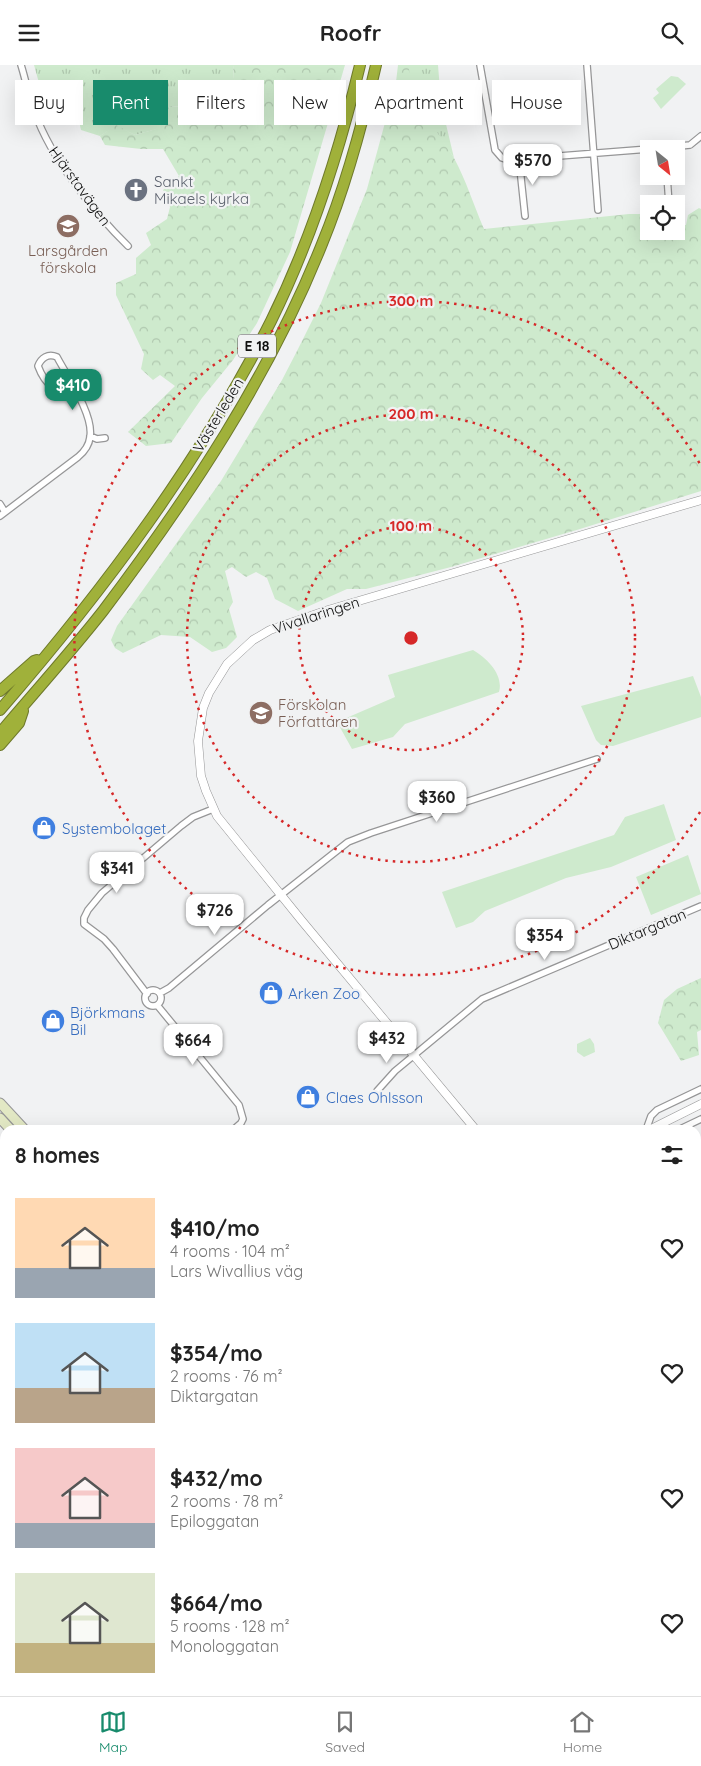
<!DOCTYPE html>
<html lang="en">
<head>
<meta charset="utf-8">
<style>
  :root { --surface:#fff; --page:#f2f2f2; --text:#222; --muted:#767676; --line:#e0e0e0; --accent:#188b6c }
  body { margin:0; font-family:Quicksand,sans-serif; background:var(--page); color:var(--text); height:100vh; display:flex; flex-direction:column; font-size:19px; white-space:nowrap }
  * { box-sizing:border-box; margin:0 }
  p { font-size:16px; color:var(--muted) }
  .icon { flex:none; width:28px; height:28px; fill:none; stroke:currentColor; stroke-width:2; stroke-linecap:round; stroke-linejoin:round }
  .map { position:relative; flex:1; overflow:hidden }
  .panel { position:absolute; left:0px; top:1060px; width:701px; height:571px; display:flex; flex-direction:column; background:var(--surface); border-radius:15px 15px 0 0; box-shadow:0 5px 20px #0002 }
  .panel>* { flex:none }
  .top-card { position:absolute; left:15px; top:15px; width:671px; height:45px; display:flex; gap:10px }
  .needle { width:32px; rotate:150deg }
  .buttons { position:absolute; left:640px; top:75px; display:grid; gap:10px }
  .buttons a { display:grid; place-items:center; width:45px; height:45px; border-radius:0px; background:var(--surface); box-shadow:0 5px 20px #0002; font-size:25px }
  .price { position:absolute; translate:-50% -42px; padding:0 11px; border-radius:10px; background:#fff; color:#222; font-size:16px; line-height:32px; filter:drop-shadow(0 1px 2px #0008) }
  .price::after { content:''; position:absolute; left:50%; top:30px; width:15px; height:11px; margin-left:-8px; background:inherit; clip-path:polygon(0 0,100% 0,50% 100%) }
  .price.on { background:var(--accent); color:#fff }
  ul { padding:0; list-style:none }
  li { display:flex; align-items:center; gap:15px; height:125px; padding:0 15px }
  li span { display:grid; place-items:center; flex:none; width:140px; height:100px; border-radius:0px; color:#555 }
  li>.icon { margin-inline-start:auto }
  span .icon { width:60px; height:60px; fill:#fffc; stroke-width:1 }
  li b { font-size:21px }
  h2 { display:flex; justify-content:space-between; align-items:center; height:60px; padding:0 15px; font-size:21px }
  .pill { padding:0 18px; border-radius:0px; background:var(--surface); box-shadow:0 5px 20px #0002; font-size:18px; line-height:45px }
  .pill.on { background:var(--accent); color:#fff }
  header { display:flex; justify-content:space-between; align-items:center; height:65px; padding:0 15px; background:var(--surface); font-size:22px; font-weight:700 }
  .menu { display:flex; justify-content:space-around; align-items:center; height:70px; border-top:1px solid var(--line); background:var(--surface); font-size:14px; color:var(--muted) }
  .menu a { display:grid; justify-items:center; gap:2px }
  .menu .on { color:var(--accent) }
  .map>svg:first-child { display:block }
</style>
</head>
<body>
<header><svg class="icon" aria-label="menu" viewBox="0 0 24 24"><path d="M4 6h16M4 12h16M4 18h16"/></svg>Roofr<svg class="icon" aria-label="search" viewBox="0 0 24 24"><circle cx="10" cy="10" r="6"/><path d="M15 15l6 6"/></svg></header>
<div class="map">
<svg width="701" height="1631" viewBox="0 0 701 1631">
  <defs>
    <pattern id="grass-tufts" width="24" height="20" patternUnits="userSpaceOnUse" patternTransform="scale(1.25)"><rect width="24" height="20" fill="#ceeacd"/><path d="M3 7l-1-3M5 7V3M7 7l1-3M15 17l-1-3M17 17v-4M19 17l1-3" fill="none" stroke="#b0c8af"/></pattern>
    <pattern id="forest-crowns" width="20" height="18" patternUnits="userSpaceOnUse" patternTransform="scale(1.25)"><rect width="20" height="18" fill="#ceeacd"/><path d="M2 6a3 3 0 1 1 6 0M12 15a3 3 0 1 1 6 0" fill="none" stroke="#b0c8af"/></pattern>
  </defs>
  <rect width="100%" height="100%" fill="#f1f2f3"/>
  <path fill="url(#grass-tufts)" d="M34 0H233L235 28 198 40 170 42 157 64 135 70 116 61 100 71 81 65 72 25H41Z
    M409 0H438L441 38 454 93 432 61 409 14Z"/>
  <path fill="url(#forest-crowns)" d="M233 0H345L290 187 257 258 233 295 202 333 171 378 146 381 128 367 175 321 160 310 153 315 141 304 144 289 116 230V218L136 209V193L151 180 146 168 167 154 170 142 163 125 179 111 163 84H141L105 80 100 71 116 60 135 70 156 64 170 42 198 40 235 28Z
    M398 0H409C408 34 438 65 454 93 466 115 474 141 484 164L629 149H649V166H676V160H686L688 150 699 143 701 144V426L580 464 451 502 366 524H347L298 546 275 534 267 513 256 507 246 512 232 502 225 506 233 537 229 544 237 572 226 583 212 587 190 572 161 570 123 588 115 583 111 575 117 561 221 416 282 315 297 286 321 238 367 124 396 17Z
    M701 913V965L697 967 699 990 681 996 658 958 664 935 677 924Z
    M5 1477V1522L0 1514V1480Z"/>
  <path fill="#ceeacd" d="M671 11 678 12 686 19 661 44 653 33 659 28 656 24Z
    M473 585C487 593 504 610 499 627L405 659 393 672 352 684 337 657 395 632 388 610Z
    M693 611 701 632V652L613 681 601 680 596 675 581 641Z
    M664 739 676 775 611 802 566 813 485 846 473 857 456 863 442 827 614 770 625 752Z
    M688 790 701 829 651 850 636 812Z
    M590 973 594 979 595 987 584 992 577 987V979Z"/>
  <g fill="none" stroke-linecap="round" stroke-linejoin="round">
    <g stroke="#969697" stroke-width="8">
      <path id="minor" d="M21 0C26 16 29 33 35 48 51 93 94 148 128 181
        M480 0 495 85 502 93 508 95 649 84
        M587 0 598 145
        M651 84 690 80 701 71
        M519 94 525 151
        M667 111 669 139
        M90 371 97 374 105 373
        M0 439 5 447
        M0 451 78 392C84 387 89 381 90 372 94 350 67 311 57 292 48 288 41 293 38 301 45 320 56 328 76 329
        M145 933a8 8 0 1 1 16 0a8 8 0 1 1-16 0Z
        M160 928 169 923 268 840 348 777 371 768 597 694
        M147 929 113 884 104 874 84 859V853L88 845 102 828 181 761 193 752 213 744
        M157 940 239 1040 243 1054 241 1058 233 1065
        M377 1026 395 1006 482 934 701 841
        M646 1065 651 1051 657 1045 701 1024
        M678 1065 701 1054
        M0 1114 5 1125
        M0 1176 5 1164
        M0 1259 5 1254 2 1247 5 1238
        M696 1277 701 1274
        M0 1451 5 1449
        M0 1533 5 1540
        M105 1626 112 1631
        M138 1631 139 1626
        M665 1631 671 1626"/>
    </g>
    <g stroke="#969697" stroke-width="9">
      <path id="tertiary" d="M476 1065 302 856 217 751 206 726 201 711 198 676 203 643 209 628 227 599 253 575 270 565 328 545 701 435
        M649 1065 701 1039
        M520 1626 523 1631"/>
    </g>
    <g stroke="#969697" stroke-width="11">
      <path id="secondary" d="M0 1038 25 1065
        M0 1053 11 1065
        M696 1330 701 1335"/>
    </g>
    <g stroke="#6e792b" stroke-width="12">
      <path id="motorway" d="M0 626 34 596 37 595
        M0 645C103 526 200 397 271 256 311 175 339 88 360 0
        M0 668C34 628 70 588 103 546 189 432 269 312 322 179 346 121 362 61 376 0
        M0 680 19 658 23 646"/>
    </g>
    <use href="#minor" stroke="#fff" stroke-width="5.5"/>
    <use href="#tertiary" stroke="#fff" stroke-width="8"/>
    <use href="#secondary" stroke="#e2e8c4" stroke-width="9"/>
    <use href="#motorway" stroke="#a0b13a" stroke-width="10"/>
  </g>
  <g fill="none" stroke="#d62828" stroke-width="2.5" stroke-dasharray="2.5 5">
    <circle cx="411" cy="573" r="112"/>
    <circle cx="411" cy="573" r="224"/>
    <path d="M700 747A337 337 0 1 1 700 399"/>
  </g>
  <defs>
    <g id="church-disc" transform="scale(1.25)"><circle r="9.5" fill="#6b7280" stroke="#f1f2f3"/><path d="M-1.2-6h2.4v3.5h3.3v2.4h-3.3V6h-2.4V-.1h-3.3v-2.4h3.3Z" fill="#fff"/></g>
    <g id="school-disc" transform="scale(1.25)"><circle r="9.5" fill="#8d6e63" stroke="#f1f2f3"/><path d="M0-5L7-2L0 1L-7-2ZM-4 1L0 2.5L4 1V4Q0 6-4 4Z" fill="#fff"/></g>
    <g id="shop-disc" transform="scale(1.25)"><circle r="9.5" fill="#3f7fe0" stroke="#f1f2f3"/><path d="M-5-2.5h2.3a2.7 3.5 0 0 1 5.4 0H5L5.5 6h-11ZM-1.5-2.5h3a1.5 2.3 0 0 0-3 0Z" fill="#fff"/></g>
  </defs>
  <g fill-rule="evenodd">
    <use href="#church-disc" x="136" y="125"/>
    <use href="#school-disc" x="68" y="161"/>
    <use href="#school-disc" x="261" y="648"/>
    <use href="#shop-disc" x="44" y="763"/>
    <use href="#shop-disc" x="271" y="928"/>
    <use href="#shop-disc" x="53" y="956"/>
    <use href="#shop-disc" x="308" y="1032"/>
  </g>
  <g text-anchor="middle" dominant-baseline="central" stroke-width="4.5" stroke-linejoin="round" paint-order="stroke">
    <rect fill="#f1f2f3" stroke="#545454" stroke-width="1" x="238" y="269.5" width="38" height="23" rx="4"/>
    <g font-size="14" font-weight="bold" fill="#101010">
      <text x="257" y="281">E 18</text>
    </g>
    <g font-size="15" fill="#5b616d" stroke="#f1f2f3" text-anchor="start">
      <text x="154" y="116">Sankt<tspan x="154" dy="17">Mikaels kyrka</tspan></text>
    </g>
    <g font-size="15" fill="#101010" stroke="#f1f2f3">
      <text transform="translate(80 121) rotate(54)">Hjärstavägen</text>
      <text transform="translate(218 350) rotate(-59)">Västerleden</text>
      <text transform="translate(316 550) rotate(-18)">Vivallaringen</text>
      <text transform="translate(647 864) rotate(-23)">Diktargatan</text>
    </g>
    <g font-size="15" fill="#785e54" stroke="#f1f2f3">
      <text x="68" y="185">Larsgården<tspan x="68" dy="17">förskola</tspan></text>
      <text x="278" y="639" text-anchor="start">Förskolan<tspan x="278" dy="17">Författaren</tspan></text>
    </g>
    <g font-size="15" fill="#366cbe" stroke="#f1f2f3" text-anchor="start">
      <text x="62" y="763">Systembolaget</text>
      <text x="288" y="928">Arken Zoo</text>
      <text x="70" y="947">Björkmans<tspan x="70" dy="17">Bil</tspan></text>
      <text x="326" y="1032">Claes Ohlsson</text>
    </g>
  </g>
  <circle cx="411" cy="573" r="8" fill="#d62828" stroke="#f1f2f3" stroke-width="2.5"/>
  <g font-size="15" text-anchor="middle" font-weight="bold" fill="#d62828" stroke="#f1f2f3" stroke-width="4.5" stroke-linejoin="round" paint-order="stroke">
    <text x="411" y="241">300 m</text>
    <text x="411" y="354">200 m</text>
    <text x="411" y="466">100 m</text>
  </g>
</svg>
<div class="buttons">
<a><svg class="needle" viewBox="-14 -14 28 28"><path d="M0-13l5 13h-10z" fill="#e53935"/><path d="M0 13l5-13h-10z" fill="#767676"/></svg></a>
<a><svg class="icon" aria-label="locate" viewBox="0 0 24 24"><circle cx="12" cy="12" r="6"/><path d="M12 2v4M12 18v4M2 12h4M18 12h4"/></svg></a>
</div>
<b class="price" style="left:533px;top:121px">$570</b>
<b class="price on" style="left:73px;top:346px">$410</b>
<b class="price" style="left:437px;top:758px">$360</b>
<b class="price" style="left:117px;top:829px">$341</b>
<b class="price" style="left:215px;top:871px">$726</b>
<b class="price" style="left:545px;top:896px">$354</b>
<b class="price" style="left:387px;top:999px">$432</b>
<b class="price" style="left:193px;top:1001px">$664</b>
<div class="top-card">
<a class="pill">Buy</a>
<a class="pill on">Rent</a>
<a class="pill">Filters</a>
<a class="pill">New</a>
<a class="pill">Apartment</a>
<a class="pill">House</a>
</div>
<section class="panel">
<h2>8 homes<svg class="icon" aria-label="filters" viewBox="0 0 24 24"><path d="M4 7h16M4 17h16"/><circle cx="9" cy="7" r="2"/><circle cx="15" cy="17" r="2"/></svg></h2>
<ul>
<li><span style="background:linear-gradient(#ffd9b3 70%,#9aa5b1 0)"><svg class="icon" aria-label="home" viewBox="0 0 24 24"><path d="M3 11l9-7 9 7M6 9v11h12V9"/></svg></span><div><b>$410/mo</b><p>4 rooms · 104 m²</p><p>Lars Wivallius väg</p></div><svg class="icon" aria-label="heart" viewBox="0 0 24 24"><path d="M12 20l-8-8c-3-5 5-10 8-4 3-6 11-1 8 4z"/></svg></li>
<li><span style="background:linear-gradient(#bfe0f5 65%,#b9a48a 0)"><svg class="icon" aria-label="home" viewBox="0 0 24 24"><path d="M3 11l9-7 9 7M6 9v11h12V9"/></svg></span><div><b>$354/mo</b><p>2 rooms · 76 m²</p><p>Diktargatan</p></div><svg class="icon" aria-label="heart" viewBox="0 0 24 24"><path d="M12 20l-8-8c-3-5 5-10 8-4 3-6 11-1 8 4z"/></svg></li>
<li><span style="background:linear-gradient(#f6c9c9 75%,#9aa5b1 0)"><svg class="icon" aria-label="home" viewBox="0 0 24 24"><path d="M3 11l9-7 9 7M6 9v11h12V9"/></svg></span><div><b>$432/mo</b><p>2 rooms · 78 m²</p><p>Epiloggatan</p></div><svg class="icon" aria-label="heart" viewBox="0 0 24 24"><path d="M12 20l-8-8c-3-5 5-10 8-4 3-6 11-1 8 4z"/></svg></li>
<li><span style="background:linear-gradient(#dfe7d0 70%,#c2b280 0)"><svg class="icon" aria-label="home" viewBox="0 0 24 24"><path d="M3 11l9-7 9 7M6 9v11h12V9"/></svg></span><div><b>$664/mo</b><p>5 rooms · 128 m²</p><p>Monologgatan</p></div><svg class="icon" aria-label="heart" viewBox="0 0 24 24"><path d="M12 20l-8-8c-3-5 5-10 8-4 3-6 11-1 8 4z"/></svg></li>
</ul>
</section>
</div>
<nav class="menu">
<a class="on"><svg class="icon" aria-label="map" viewBox="0 0 24 24"><path d="M3 6l6-2 6 2 6-2v14l-6 2-6-2-6 2zM9 4v14M15 6v14"/></svg>Map</a>
<a><svg class="icon" aria-label="saved" viewBox="0 0 24 24"><path d="M7 4h10v16l-5-4-5 4z"/></svg>Saved</a>
<a><svg class="icon" aria-label="home" viewBox="0 0 24 24"><path d="M3 11l9-7 9 7M6 9v11h12V9"/></svg>Home</a>
</nav>
</body>
</html>
